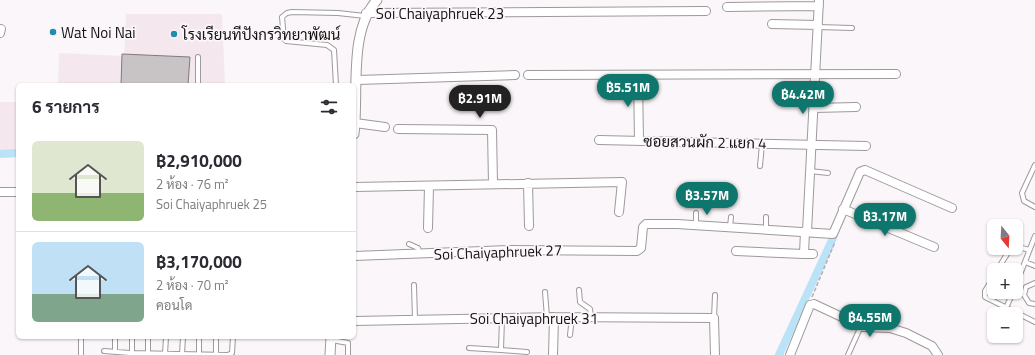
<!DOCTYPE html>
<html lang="th">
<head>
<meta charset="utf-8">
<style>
  :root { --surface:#fff; --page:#f7f7f7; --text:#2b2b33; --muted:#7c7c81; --line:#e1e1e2; --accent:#0f766e }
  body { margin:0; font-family:"Titillium Web",Sarabun,sans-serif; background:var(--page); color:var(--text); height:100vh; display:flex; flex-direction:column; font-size:15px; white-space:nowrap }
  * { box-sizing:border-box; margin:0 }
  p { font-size:13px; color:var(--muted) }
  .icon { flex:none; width:22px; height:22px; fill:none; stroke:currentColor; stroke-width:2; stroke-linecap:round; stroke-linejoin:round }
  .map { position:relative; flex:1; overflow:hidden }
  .drawer { position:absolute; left:16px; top:83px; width:340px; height:256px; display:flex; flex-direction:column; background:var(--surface); border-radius:6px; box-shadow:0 1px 3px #0004 }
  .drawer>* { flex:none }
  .needle { width:26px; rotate:162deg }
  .buttons { position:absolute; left:987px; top:219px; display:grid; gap:8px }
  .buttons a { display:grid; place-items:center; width:36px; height:36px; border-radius:6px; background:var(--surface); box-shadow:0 1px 3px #0004; font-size:20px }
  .price { position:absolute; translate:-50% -34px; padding:0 9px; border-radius:14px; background:var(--accent); color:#fff; font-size:13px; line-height:26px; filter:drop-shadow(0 1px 2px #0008) }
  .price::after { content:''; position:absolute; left:50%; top:24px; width:12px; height:9px; margin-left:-6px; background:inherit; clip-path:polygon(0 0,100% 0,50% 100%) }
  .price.selected { background:#222; color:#fff }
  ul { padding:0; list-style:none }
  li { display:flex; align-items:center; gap:12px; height:100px; padding:0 16px }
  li+li { border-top:1px solid var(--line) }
  li span { display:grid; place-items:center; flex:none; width:112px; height:80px; border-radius:6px; color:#555 }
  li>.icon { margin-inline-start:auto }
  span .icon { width:48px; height:48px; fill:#fffc; stroke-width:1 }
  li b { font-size:17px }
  h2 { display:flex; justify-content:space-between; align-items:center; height:48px; padding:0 16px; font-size:17px }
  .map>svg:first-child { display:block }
</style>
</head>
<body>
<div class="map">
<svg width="1035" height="355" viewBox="0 0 1035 355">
  <rect width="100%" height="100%" fill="#fbf6f9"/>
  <path fill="#f4e8ee" d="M126 14H222L225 85H58L59 53 124 56Z
    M0 102H18V157L0 158Z"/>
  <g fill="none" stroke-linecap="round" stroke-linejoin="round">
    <path stroke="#bbe3f7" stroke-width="8" d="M0 154 18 153
      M779 355 833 238"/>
  </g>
  <path fill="#c8c3c5" stroke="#7f7b7d" d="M122 54 190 57 188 85H121Z"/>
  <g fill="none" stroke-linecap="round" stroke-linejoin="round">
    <g stroke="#9e999b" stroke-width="6">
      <path id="service" d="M818 27 852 28
        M198 57V85
        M336 85 334 50 327 45 286 41 284 39 282 17 287 13 292 12 338 13 365 16
        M1035 165 1022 193 1024 201 1035 207
        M760 166 762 144
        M810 171 828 173
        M696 213V225
        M766 217V229
        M730 227 731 217
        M409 244 418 248 420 254
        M1016 246 1029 250
        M1025 262 1035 266
        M997 270 1011 248
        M994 276 985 291V297L1035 322
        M1035 283 1026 287 1024 295 1029 303 1035 304
        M414 285 415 319
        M1016 285 1035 236
        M579 290 580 302 590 309 591 317
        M545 292 547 317
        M1006 308 1013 292
        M714 318 715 295
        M570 335 572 317
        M332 340 348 343V355
        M469 348 501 350 502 318
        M501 350 527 352
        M104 351 130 353
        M115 352V337
        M132 353V337
        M148 353V337
        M165 354 166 337
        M182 354 183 337
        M199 354V337
        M81 355V337
        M130 355V353L228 355 232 353 233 337
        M216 355V337
        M848 355 861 326"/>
    </g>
    <g stroke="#9e999b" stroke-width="10">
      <path id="minor" d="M727 7 819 6
        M366 13 706 11
        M772 24 818 25
        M0 33 1 29
        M528 75 896 74
        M638 76 639 141
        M357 80 515 75
        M814 108 856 107
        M355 123 385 127
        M398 129 492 130 493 184
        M599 140 866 146
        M528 183 529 226
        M354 187 622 182 619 212
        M0 192H18
        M843 209 934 247
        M428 228 429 186
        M805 231 804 254H813
        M807 231 819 0
        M736 251 804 254
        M354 256 509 250 637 251 641 248 643 227 646 224H677L833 234 860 172 865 170 952 208
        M354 321 554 317 714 318 715 355
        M553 355 554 317
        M790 355 810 305 814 304 863 327 890 328 906 333 932 346 938 355"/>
    </g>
    <g stroke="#9e999b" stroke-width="11">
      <path id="tertiary" d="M354 134C359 93 348 31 377 0
        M330 355 331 337"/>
    </g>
    <path stroke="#b2aeb0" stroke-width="1.5" stroke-dasharray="4 2" stroke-linecap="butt" d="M812 297 835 242"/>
    <use href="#service" stroke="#fff" stroke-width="4"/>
    <use href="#minor" stroke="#fff" stroke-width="8"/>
    <use href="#tertiary" stroke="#fff" stroke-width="9"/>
  </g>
  <g fill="#208cb2" stroke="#fbf6f9" stroke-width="1.5">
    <circle cx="53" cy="32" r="4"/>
    <circle cx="174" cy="34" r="4"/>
  </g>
  <g text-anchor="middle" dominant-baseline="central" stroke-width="3.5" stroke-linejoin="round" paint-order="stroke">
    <g font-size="15" fill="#141213" stroke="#fbf6f9">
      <text x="440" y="13">Soi Chaiyaphruek 23</text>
      <text transform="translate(705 142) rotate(1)">ซอยสวนผัก 2 แยก 4</text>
      <text transform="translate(498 252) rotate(-2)">Soi Chaiyaphruek 27</text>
      <text x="534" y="318">Soi Chaiyaphruek 31</text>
    </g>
    <g font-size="15" fill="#141213" stroke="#fbf6f9" text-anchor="start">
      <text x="61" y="32">Wat Noi Nai</text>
      <text x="182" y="34">โรงเรียนทีปังกรวิทยาพัฒน์</text>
    </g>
  </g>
</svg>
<div class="buttons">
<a><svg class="needle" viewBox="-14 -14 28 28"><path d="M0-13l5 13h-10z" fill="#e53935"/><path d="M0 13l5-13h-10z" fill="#7c7c81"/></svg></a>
<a>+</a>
<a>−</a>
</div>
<b class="price" style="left:628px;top:108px">฿5.51M</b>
<b class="price" style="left:803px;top:115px">฿4.42M</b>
<b class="price selected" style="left:480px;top:119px">฿2.91M</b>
<b class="price" style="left:707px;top:216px">฿3.57M</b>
<b class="price" style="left:885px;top:237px">฿3.17M</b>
<b class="price" style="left:870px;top:338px">฿4.55M</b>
<section class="drawer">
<h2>6 รายการ<svg class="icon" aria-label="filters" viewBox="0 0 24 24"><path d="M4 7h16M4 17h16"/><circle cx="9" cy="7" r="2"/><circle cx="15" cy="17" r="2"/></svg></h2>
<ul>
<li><span style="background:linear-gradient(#dfe7d0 65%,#8fb573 0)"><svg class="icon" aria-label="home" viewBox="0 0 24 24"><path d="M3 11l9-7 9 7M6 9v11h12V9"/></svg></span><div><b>฿2,910,000</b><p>2 ห้อง · 76 m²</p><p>Soi Chaiyaphruek 25</p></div></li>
<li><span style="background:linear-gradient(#bfe0f5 65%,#7fa58c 0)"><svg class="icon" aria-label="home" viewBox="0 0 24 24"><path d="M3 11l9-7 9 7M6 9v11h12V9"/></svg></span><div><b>฿3,170,000</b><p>2 ห้อง · 70 m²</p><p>คอนโด</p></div></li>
</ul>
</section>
</div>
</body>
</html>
